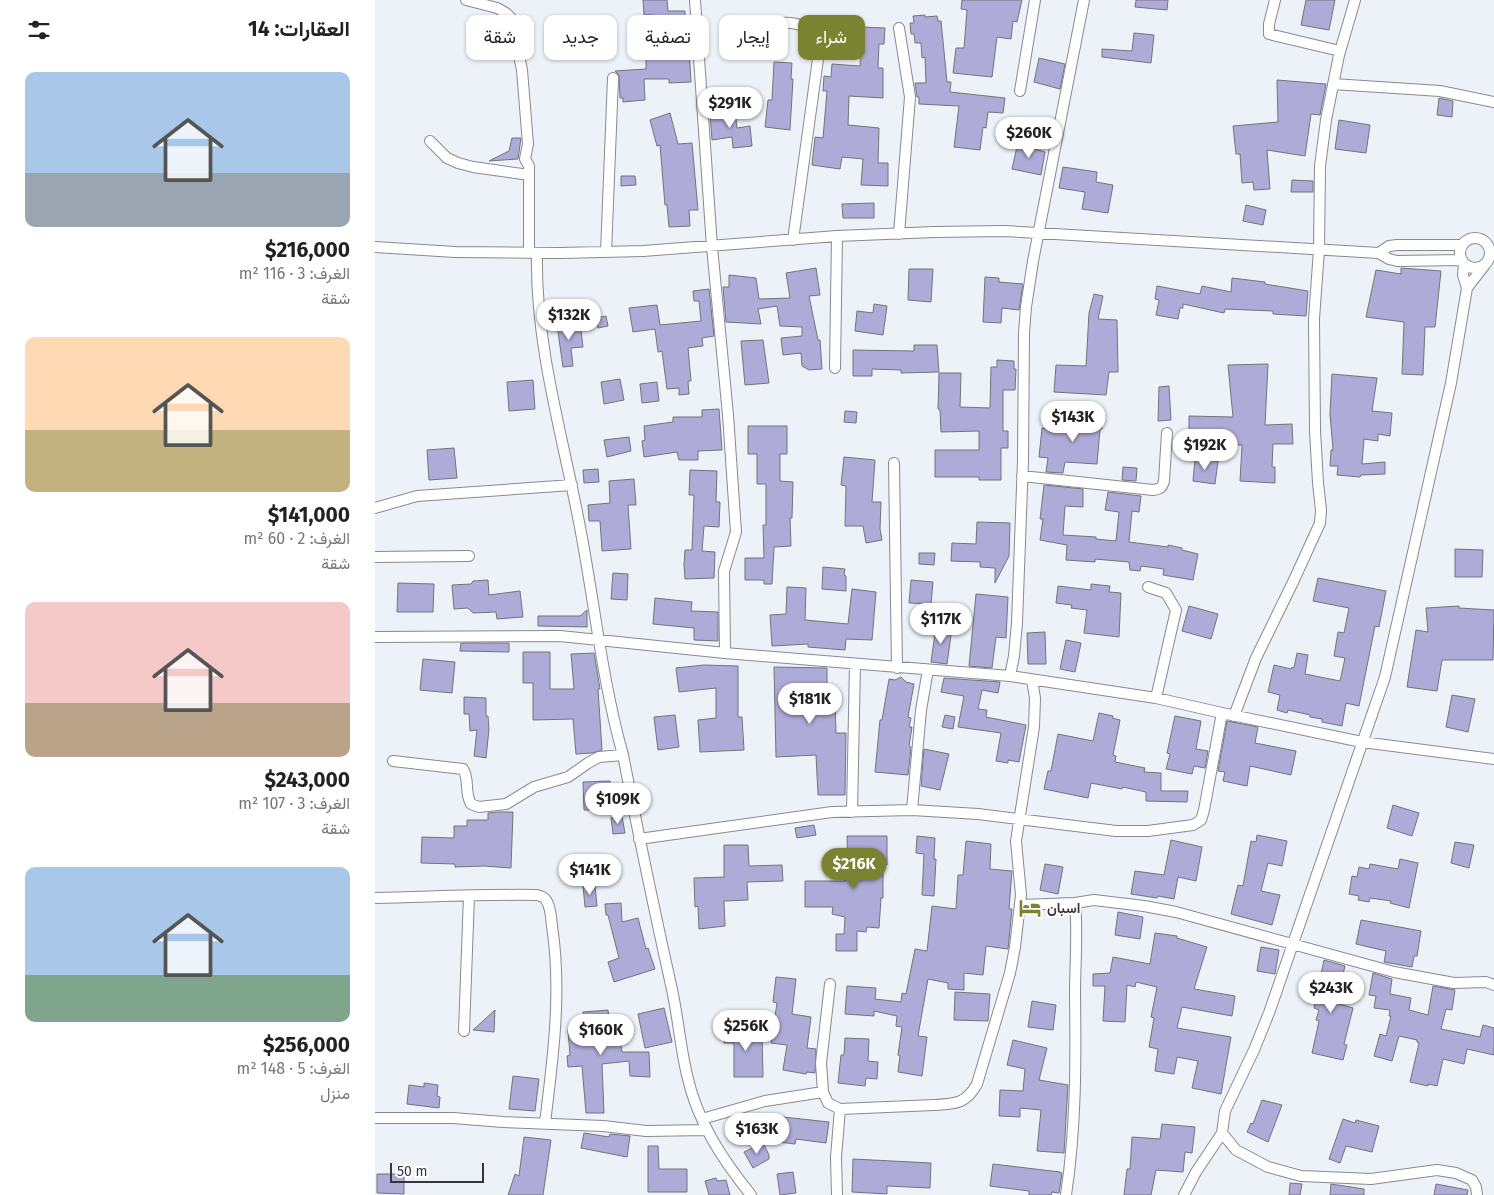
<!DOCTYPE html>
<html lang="ar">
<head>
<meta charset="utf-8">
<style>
  :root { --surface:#fff; --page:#f2f2f2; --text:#222; --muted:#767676; --accent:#7a8330 }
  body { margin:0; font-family:"Fira Sans",Vazirmatn,sans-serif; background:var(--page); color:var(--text); direction:rtl; height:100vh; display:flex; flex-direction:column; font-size:19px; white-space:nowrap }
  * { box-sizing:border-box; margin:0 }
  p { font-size:16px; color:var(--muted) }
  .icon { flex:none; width:28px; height:28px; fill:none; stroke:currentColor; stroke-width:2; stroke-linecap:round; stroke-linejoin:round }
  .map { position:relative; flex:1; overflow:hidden; direction:ltr }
  .drawer { display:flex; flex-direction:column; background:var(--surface); width:375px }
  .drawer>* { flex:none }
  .hud { position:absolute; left:15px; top:15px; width:475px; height:45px; direction:rtl; display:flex; gap:10px }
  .scale { position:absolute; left:15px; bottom:12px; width:94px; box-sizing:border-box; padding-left:5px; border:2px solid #343639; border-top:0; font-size:14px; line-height:18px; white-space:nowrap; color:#343639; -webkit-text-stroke:4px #fff; paint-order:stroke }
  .price { position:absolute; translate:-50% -42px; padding:0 11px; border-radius:18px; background:#fff; color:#222; font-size:16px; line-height:32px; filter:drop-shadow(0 1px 2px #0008) }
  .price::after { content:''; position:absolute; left:50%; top:30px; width:15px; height:11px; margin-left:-8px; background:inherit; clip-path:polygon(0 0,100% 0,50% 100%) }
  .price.selected { background:var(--accent); color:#fff }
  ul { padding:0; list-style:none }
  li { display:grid; align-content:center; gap:10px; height:265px; padding:0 25px }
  li span { display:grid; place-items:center; height:155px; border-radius:10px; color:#555 }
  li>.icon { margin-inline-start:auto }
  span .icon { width:90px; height:90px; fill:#fffc; stroke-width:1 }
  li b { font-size:21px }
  h2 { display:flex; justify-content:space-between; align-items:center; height:60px; padding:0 25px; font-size:21px }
  .tag { padding:0 18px; border-radius:10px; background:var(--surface); box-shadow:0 1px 4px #0004; font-size:18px; line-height:45px }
  .tag.selected { background:var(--accent); color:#fff }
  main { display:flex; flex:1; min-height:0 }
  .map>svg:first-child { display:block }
</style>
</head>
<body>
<main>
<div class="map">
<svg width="1119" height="1195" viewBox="0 0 1119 1195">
  <rect width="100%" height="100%" fill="#ecf2f8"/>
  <path fill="#afabd8" stroke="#73737a" d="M268 0H292L293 11H310V23H301V48H314L316 82 294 83V79H269L270 100 248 102V98H245L244 75 240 71 271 69V46H279V15H269Z
    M587 0H647L642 22 638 21 636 39 622 37 617 77 578 73 581 48H589L592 10 586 9Z
    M761 0H793L792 10 760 7Z
    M931 0H960L954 30 926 25Z
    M550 15V17L562 16 563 21H566L572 82H576L575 92 630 98 628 113 613 112 611 128 608 127 605 150 579 147 584 106 544 104V97H542L540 83H551L550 57 547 58 546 43H540L539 34H536L535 23H539L538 16Z
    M487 27 510 28 509 44H504L503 68H508V98L474 96 473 125 504 128 503 163H513V186L486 185 488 159 467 157 465 169 437 165 440 137 448 138 452 91H448L449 76 456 77 457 64 485 66Z
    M759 33 779 35 776 63 727 57V49L757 51Z
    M664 58 690 64 685 89 659 82Z
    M399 62 417 63 416 79H418L415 130 390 127 393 100H397Z
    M902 80 951 84 945 115 936 114 930 156 892 150 895 189 879 190 878 182 867 183 865 154H861L858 126 903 122Z
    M1064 98 1078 101 1077 117 1062 115Z
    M360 110 362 128 375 126 377 146 358 148 357 137 337 140 335 113Z
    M295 113 303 144 317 143 323 210H314L315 226 294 227 292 205H290L285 145 282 146 275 120Z
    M964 120 995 125 991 153 960 149Z
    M137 138H146L143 159 114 161 134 151Z
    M643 142 661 145 660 149 670 152 666 175 637 169Z
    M688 167 722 172 721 182 738 185 733 213 707 209 710 192 684 188Z
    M246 176H260L261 185 246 186Z
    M917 180 938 181V192H916Z
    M499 203V218H468L467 204Z
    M871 205 891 210 888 225 868 221Z
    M441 268 445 295 434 296 443 340H445L447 369 434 370 427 366 426 353 408 355 406 338 427 336V327L405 326 402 306 383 309 386 324 351 322 348 287H354V275L381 278 384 299 415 298 411 273Z
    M1026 268 1066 271 1060 327H1050L1048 375 1027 374 1029 322 991 317 1001 270 1026 274Z
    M534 269H558L556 302 533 300Z
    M610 277 624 278V282L648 284 644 310 627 308 626 323 608 322Z
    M857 278 890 282V284L933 291 931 316 898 314V311L850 309 849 313 808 304V308H805L803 319 781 315 784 300 780 299 782 286 825 294 827 286 856 292Z
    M334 289 339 336 327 338 328 346 313 348 316 381H313L314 394 304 395V388L292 389 287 351 283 352 280 329 258 332 254 308 282 305 285 325 326 321 324 301H319L318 291Z
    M719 294 728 296 723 319 742 320 743 372H734L731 395 679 392 681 365 711 366 714 313Z
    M499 304 512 306 508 335 480 331 482 311 498 313Z
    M231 316 233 326 223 328 221 318Z
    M205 322 208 347 196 348 198 366 188 367 182 325Z
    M388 340 394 383 370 385 366 341Z
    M539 345H562L564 372 526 373V370L497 369V376H478V350L539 351Z
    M622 360 639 361V369H641L640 390H628V431H633V448H626V480H604V477H560V450H604V431L566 432 565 410 563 409 564 373H586L585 407 615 408 616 367H622Z
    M893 364 890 425 917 424 918 444H898L897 467H900V483L865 481 867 445H859V440H814V416L858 417 853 365Z
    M957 374 1002 378 997 411 1017 413 1015 436 1003 434V441L989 439 987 464 1010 462V474L986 475 985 477 962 475 963 466H955L956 450H958L955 414Z
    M245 379 249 400 229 404 226 382Z
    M158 380 160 409 134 411 132 382Z
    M282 382 284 401 267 403 265 384Z
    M794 386 796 420 783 421 784 387Z
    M344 409 347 450 323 451V460H304L302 452 269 457 267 441 270 440 269 426 298 422V417H327V410Z
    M726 409 727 429H725L722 464 690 462 688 473 671 472 673 458 664 457 667 428 704 432 702 411Z
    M470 411 482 412 481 423 469 422Z
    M373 426H412V454H405V481L418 482 417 518H415L416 546 399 547 397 584H389V580H370V558H389L388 525H391V484H382V454H373Z
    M254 437 256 451 232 457 229 440Z
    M79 448 82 478 54 480 52 450Z
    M469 457 500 460 497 502H506L505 529 507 540 491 543 488 526H470L471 486 466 485Z
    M820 459 843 461 840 484 818 481Z
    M748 467 762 468 761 481 747 480Z
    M223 469 224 482 209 483 208 470Z
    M315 470 342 471 341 502H345L344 527 329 526 327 551 340 552 339 578 310 579 309 565 310 550H317L319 495H314Z
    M259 479 261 505H253L256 549 227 551 225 521H214L213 505 235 503 234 481Z
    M669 485 708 489V507L690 506 688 535 721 537V539L741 541 744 512 730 510 733 492 766 496 764 512 757 511 754 542 793 547V545L807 548V550L823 554 818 580 788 575 789 569 766 566 765 571 755 570 754 562 720 559V562L691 560 692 545 665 540 668 519H665Z
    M602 522 635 523 634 556 620 583V568L605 567V562L576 561 577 543 601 544Z
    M1080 549 1108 550 1107 577H1080Z
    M544 553H560L559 565 544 564Z
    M448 567 470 569 469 575 471 576V591L447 589Z
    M238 573 253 574 252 600 236 599Z
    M943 578 1011 591 1004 627 1000 626 984 706 971 703 967 726 947 722V719L935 717V715L913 710 912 713 902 710 905 695 893 692 899 665 916 669 917 667 919 668 922 653 933 655 930 674 965 681 970 658 959 656 963 632 969 633 974 608 938 601Z
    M113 580 114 595 145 591 148 617 122 619 121 612 98 613 93 608 79 609 77 585 96 584 98 581Z
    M536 580 558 582 556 604 534 603Z
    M23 583 59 584 58 612H22Z
    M716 584 735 586 734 592 746 593 744 637 709 633 712 610 696 608 697 605 681 603 683 586 716 590Z
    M412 587 431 588 430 620 473 624 477 589 501 592 497 640 471 639 470 650 433 647V644L397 646 395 615 411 614Z
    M601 594 633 597 631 638 621 637 617 668 594 666Z
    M280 598 317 602 316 611 343 612V641L319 640V628L278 624Z
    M814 606 843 614 836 639 807 631Z
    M1084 606V608L1119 610 1118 660H1067L1062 691 1032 687 1041 630 1053 632 1051 608Z
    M212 610V627L163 626V616H205Z
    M561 626 577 628 572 664 556 662Z
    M670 632 671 664H653L652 633Z
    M691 640 706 643 700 672 685 669Z
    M86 643H134V652L85 651Z
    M148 652H175V689H199L196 654 219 653 225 689H223L227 750 217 753 201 754 198 719 158 720V683H148Z
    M48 659 80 662 77 693 45 690Z
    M329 665 363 666V717H367L369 750 325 752 323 720 341 718V688L304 692 301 668Z
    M399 667 452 668V703L460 702 461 733H471L470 795H443L441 755 401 757Z
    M526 677 531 682 539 684 533 717 536 718 534 727H537L534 746 536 747 533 775 500 772 505 720H507L514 679 520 680Z
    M569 678 625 682 623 693 607 690 603 709 612 710 611 717 651 725 644 762 633 760V763L621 761 626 733 583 727 589 696 566 692Z
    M1077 695 1100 699 1093 732 1071 727Z
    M89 697 111 698V716H113L114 729 111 758 99 756 102 730 95 731 94 714H89Z
    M724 713 738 716 737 718 745 720 738 755 741 756 740 762 770 768 769 772 786 773V791H813L812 802 771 801V792L748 787 747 789 716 783 713 798 669 789 673 771H676L683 734 718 741Z
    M300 715 304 747 283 750 279 717Z
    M570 715 580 717 578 729 567 727Z
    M800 716 826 721 821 749 833 751 830 768 819 766 817 774 791 769 795 754 792 753Z
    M852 721 883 727 880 743 921 751 916 775 875 766 872 786 848 781 850 772 843 771Z
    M549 749 574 754 565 790 546 786Z
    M235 781V810H209L208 782Z
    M1018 805 1044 813 1037 836 1012 828Z
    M123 812H138L136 868 109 866 80 867V864L46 863 47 837 79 838V826H92V820H113V813Z
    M247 816 250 833 238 834 236 818Z
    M439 825 441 835 422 838 420 828Z
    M882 835 912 841 907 866 893 863 886 891 905 895 897 925 856 914 863 885 868 886 876 841 881 842Z
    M472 836H512V865H508V898H506L504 928 492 927 491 932 482 931V951H461V934H469L470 917 457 914 458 907H430V881H470V873H473Z
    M542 836 560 838 559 859H561L559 896 547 895 549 854 541 853Z
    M796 840 827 847 821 881 803 877 799 899 783 896 782 898 756 894 760 871 789 875Z
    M591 841 616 844 615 869 637 871 634 909H637L633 949 611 946 608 975 589 973V990L573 989V983L553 979 543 1036 552 1037 547 1076 523 1072 525 1056 523 1055 527 1027 521 1026 522 1016 499 1011V1016L470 1014 472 986 501 988 500 999 526 1002 527 993 531 994 540 949 552 951 557 906 581 909 583 875H588Z
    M1080 842 1099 845 1094 868 1076 863Z
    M349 845H373L374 866 407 865 408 881 372 882 373 900 349 901 350 926 324 929 323 906 320 907 319 878 349 877Z
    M1025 859 1043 863 1034 908 1015 903 1016 901 995 898 994 902 983 900 984 896 974 894 977 876 982 877 984 867 994 869 995 864 1023 869Z
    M670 864 688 867 683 894 665 890Z
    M220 885 222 906 210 907 208 886Z
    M246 903 247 922 263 918 271 949 273 948 280 969 239 982 233 962 244 958 233 915H231L230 904Z
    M743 912 768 917 765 939 740 935Z
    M986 920 1046 931 1042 956H1039L1037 967 1009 962 1011 951 981 944Z
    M780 933 802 936V938L832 947 819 989 860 996 857 1016 807 1007 802 1028 856 1037 846 1094 817 1088 823 1061 802 1057 799 1074 780 1071 783 1049 774 1047 779 1018 776 1017 782 987 761 982 760 987 752 985 750 1022 728 1021 730 986H718V974L735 973 738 957 775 964Z
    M886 947 904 950 900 974 882 971Z
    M949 960 970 966 961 1003 978 1008 969 1044 972 1045 968 1060 937 1053 944 1021 941 1020 944 1010 939 1008Z
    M998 973 1017 979 1015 994 1036 998 1034 1010 1053 1015 1058 986 1080 990 1077 1010 1071 1009 1066 1029 1105 1037 1108 1025 1119 1028V1055L1092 1049 1089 1064 1068 1059 1062 1086 1053 1084V1086L1035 1082 1044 1043 1042 1042V1040L1024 1036 1017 1061 999 1056 1005 1034 1011 1036 1016 1016H1014L1015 1010 999 1008 1001 996 994 995Z
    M401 977 421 979 417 1014 436 1017 432 1048 441 1049 440 1073 432 1072 431 1074 408 1070 412 1045 396 1043 402 1003 398 1002Z
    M580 992 615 994 613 1021 579 1020Z
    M657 1001 681 1005 678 1030 653 1027Z
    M289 1008 297 1042 270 1048 263 1014Z
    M120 1010 119 1032 98 1030Z
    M233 1010 236 1034 244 1033 247 1052H274L275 1077 255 1076 254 1061 227 1064 229 1113H211L207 1066 193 1067 192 1056 195 1055 193 1030 210 1028 208 1012Z
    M349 1024H359V1030L387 1035 388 1077H359V1043H349Z
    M470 1038 494 1039 493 1061 503 1062 502 1079 491 1078 490 1086 463 1083 466 1055H469Z
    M638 1040 672 1048 664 1080 693 1085 689 1153 662 1151 666 1110 645 1108V1117L624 1116 625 1090 648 1091 650 1069 632 1065Z
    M138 1076 164 1079 160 1111 134 1109Z
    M49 1083 63 1085 62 1096 65 1097 64 1108 32 1104 34 1085 49 1087Z
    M887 1100 907 1105 893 1142 872 1132 876 1123 878 1124Z
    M390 1115 454 1122 451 1143 421 1139 420 1144 387 1140Z
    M968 1119 980 1123 981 1120 1004 1126 997 1152 971 1146 965 1163 954 1159Z
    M787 1124 820 1127 817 1153 810 1152 808 1172 781 1170 776 1195H749L752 1169H755L757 1137 785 1139Z
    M209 1133 234 1137 235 1134 255 1136 252 1157 206 1148Z
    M149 1137 176 1140 168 1195H133L140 1174 144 1176Z
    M388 1143 394 1155V1159L378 1168 369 1152Z
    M273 1146H283L284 1169H312V1192H273Z
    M478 1159 556 1163 555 1188 512 1186V1194L477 1192Z
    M618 1164 685 1172 687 1173 684 1193 677 1192 676 1195H654V1191L615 1186Z
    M418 1172 421 1193 405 1195 402 1174Z
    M2 1174H29V1194L2 1193Z
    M341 1178 342 1181 351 1180 355 1195H334L330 1181Z
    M915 1183 927 1184 925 1195H914Z
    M956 1184 989 1189V1195H955Z
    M1061 1184 1093 1190 1092 1195H1059Z"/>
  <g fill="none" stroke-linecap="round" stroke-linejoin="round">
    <g stroke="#868b90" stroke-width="12">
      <path id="minor" d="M91 0 122 8 131 13 136 18 147 70 153 144 150 159 154 166V253
        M320 0 337 247 353 415 361 532 349 571 350 653
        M900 0 894 24V34L965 51
        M368 53C374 43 382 33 393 27 409 19 433 22 442 39 445 44 443 53 443 59L418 240
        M958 84 1065 91 1119 102
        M645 91 660 0
        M55 141 72 158 83 163 98 167 154 175
        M524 234 535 97 524 28
        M1085 253a15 15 0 1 1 30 0a15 15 0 1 1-30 0Z
        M0 247 80 252 185 253 268 251 462 236 559 232 629 231 1004 253 1014 259 1022 261 1087 260
        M231 252 238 78
        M162 253C160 342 186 430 203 517 219 596 226 677 248 755 263 832 279 909 296 985 303 1015 305 1046 312 1075 322 1121 347 1159 376 1195
        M1004 253 1014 246 1022 245H1087
        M1089 263 1088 275 1092 288
        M460 368 462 236
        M519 463 522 668
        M647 476 778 490C785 489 787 488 789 481L792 433
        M0 508 42 496 197 485
        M0 557 94 556
        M773 587 791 593 801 610 781 698
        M0 637 185 636 350 653 635 676 781 698 847 713 987 742 1119 759
        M635 676 639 656 642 623 648 460 649 333 651 307 658 261 709 0
        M859 716 881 658 919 580 945 523 946 510 943 483 940 431 939 319 944 250 945 166 951 120 964 55 980 0
        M18 761 88 769C95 780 89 792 96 804L104 807 131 804 159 787 193 777 213 763 224 757 248 755
        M537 810 546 710 553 670
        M477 812 480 664
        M264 839 457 812 537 810 603 814 741 831H773L818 825 826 820 829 810 847 713
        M0 898C54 897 108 894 162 895 166 896 169 897 171 900 176 907 176 918 177 926 187 992 178 1058 170 1123
        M645 905 700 903 719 900 769 906 801 912 1019 972 1079 983 1111 982 1119 985
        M89 1031 94 896
        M448 1092 453 1103 465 1109 559 1105C580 1104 591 1104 602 1084L635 973 640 947 646 895 641 841 659 727 660 698 657 680
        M0 1118H78L128 1122 228 1126 271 1131 332 1130
        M327 1119 390 1101 448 1092 446 1063 455 984
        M847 1133 861 1150 893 1167 926 1176 996 1179 1062 1170 1081 1173 1097 1180 1101 1187 1102 1195
        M462 1195 461 1157 465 1109
        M691 1195C701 1128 701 1062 700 994 700 963 703 934 700 903
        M809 1195 821 1172 847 1133 850 1111 879 1050 894 1013 1010 677 1076 383 1092 288 1109 266"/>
    </g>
    <use href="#minor" stroke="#fff" stroke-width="10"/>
  </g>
  <defs>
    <g id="hotel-bare" transform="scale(1.725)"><path d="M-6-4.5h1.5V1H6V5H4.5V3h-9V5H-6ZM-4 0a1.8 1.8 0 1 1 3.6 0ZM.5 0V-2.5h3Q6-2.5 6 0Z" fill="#7a8330" stroke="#fff" stroke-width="2.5" paint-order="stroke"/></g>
  </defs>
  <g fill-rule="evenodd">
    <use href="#hotel-bare" x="655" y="908"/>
  </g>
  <g text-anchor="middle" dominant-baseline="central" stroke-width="4" stroke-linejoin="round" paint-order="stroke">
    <g font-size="14" font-weight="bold" fill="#343639" stroke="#fff" text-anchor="start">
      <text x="672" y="908">اسبان</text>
    </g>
  </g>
</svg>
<div class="scale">50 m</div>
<b class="price" style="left:355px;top:129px">$291K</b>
<b class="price" style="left:654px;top:159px">$260K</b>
<b class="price" style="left:194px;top:341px">$132K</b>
<b class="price" style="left:698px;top:443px">$143K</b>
<b class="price" style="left:830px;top:471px">$192K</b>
<b class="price" style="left:566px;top:645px">$117K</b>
<b class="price" style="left:435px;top:725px">$181K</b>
<b class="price" style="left:243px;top:825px">$109K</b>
<b class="price selected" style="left:479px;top:890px">$216K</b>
<b class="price" style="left:215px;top:896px">$141K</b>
<b class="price" style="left:956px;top:1014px">$243K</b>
<b class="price" style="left:371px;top:1052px">$256K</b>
<b class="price" style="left:226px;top:1056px">$160K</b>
<b class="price" style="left:382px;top:1155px">$163K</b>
<div class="hud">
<a class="tag selected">شراء</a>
<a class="tag">إيجار</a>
<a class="tag">تصفية</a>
<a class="tag">جديد</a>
<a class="tag">شقة</a>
</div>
</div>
<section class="drawer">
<h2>العقارات: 14<svg class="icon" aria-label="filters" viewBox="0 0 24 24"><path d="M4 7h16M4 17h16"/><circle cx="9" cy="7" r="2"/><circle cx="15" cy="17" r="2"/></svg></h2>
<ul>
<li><span style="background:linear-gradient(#a9c7e8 65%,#9aa5b1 0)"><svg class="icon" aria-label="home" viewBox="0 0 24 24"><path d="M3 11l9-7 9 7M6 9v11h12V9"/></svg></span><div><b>$216,000</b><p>الغرف: 3 · 116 m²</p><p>شقة</p></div></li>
<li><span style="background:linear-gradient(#ffd9b3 60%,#c2b280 0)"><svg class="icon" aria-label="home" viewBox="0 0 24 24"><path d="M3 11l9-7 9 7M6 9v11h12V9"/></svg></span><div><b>$141,000</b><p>الغرف: 2 · 60 m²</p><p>شقة</p></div></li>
<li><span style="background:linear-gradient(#f6c9c9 65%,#b9a48a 0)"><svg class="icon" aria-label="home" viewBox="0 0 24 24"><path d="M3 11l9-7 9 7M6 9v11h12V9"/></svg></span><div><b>$243,000</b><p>الغرف: 3 · 107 m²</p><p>شقة</p></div></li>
<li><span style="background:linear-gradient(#a9c7e8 70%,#7fa58c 0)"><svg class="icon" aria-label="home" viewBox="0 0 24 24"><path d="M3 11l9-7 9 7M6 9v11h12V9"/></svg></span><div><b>$256,000</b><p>الغرف: 5 · 148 m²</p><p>منزل</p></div></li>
</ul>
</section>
</main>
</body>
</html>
